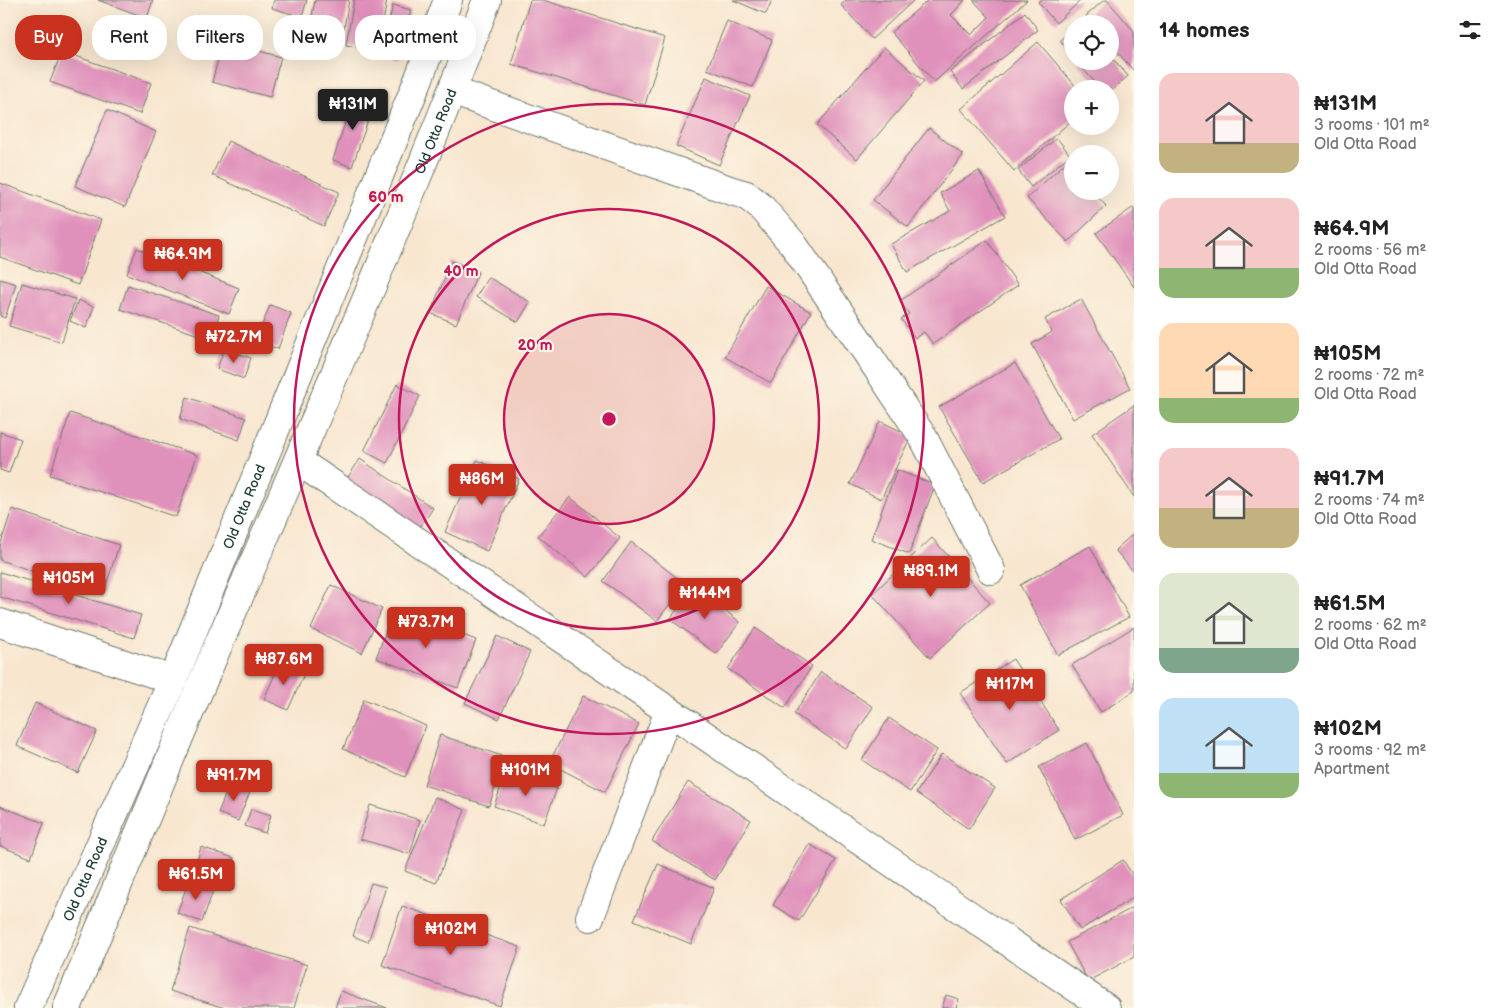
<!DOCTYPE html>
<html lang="en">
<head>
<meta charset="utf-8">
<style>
  :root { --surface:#fff; --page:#f2f2f2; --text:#222; --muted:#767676; --accent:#c8321e }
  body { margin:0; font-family:"Balsamiq Sans",sans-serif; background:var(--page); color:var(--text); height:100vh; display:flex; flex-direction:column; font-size:19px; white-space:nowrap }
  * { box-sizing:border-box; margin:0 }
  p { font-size:16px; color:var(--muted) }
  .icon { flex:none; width:28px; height:28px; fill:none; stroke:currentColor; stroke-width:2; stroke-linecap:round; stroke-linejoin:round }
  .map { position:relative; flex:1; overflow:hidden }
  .panel { display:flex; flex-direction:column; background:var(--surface); width:375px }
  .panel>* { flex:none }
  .top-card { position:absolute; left:15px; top:15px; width:475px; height:45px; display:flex; gap:10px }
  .fabs { position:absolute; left:1064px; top:15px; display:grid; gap:10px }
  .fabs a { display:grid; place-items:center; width:55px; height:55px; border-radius:50%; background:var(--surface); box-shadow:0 5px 20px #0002; font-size:25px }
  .price { position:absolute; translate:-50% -42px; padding:0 11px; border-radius:5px; background:var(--accent); color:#fff; font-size:16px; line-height:32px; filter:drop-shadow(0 1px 2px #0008) }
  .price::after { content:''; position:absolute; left:50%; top:30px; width:15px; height:11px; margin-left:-8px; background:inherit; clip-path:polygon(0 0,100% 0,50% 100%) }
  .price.current { background:#222; color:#fff }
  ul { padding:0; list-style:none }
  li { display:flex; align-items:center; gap:15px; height:125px; padding:0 25px }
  li span { display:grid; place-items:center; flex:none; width:140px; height:100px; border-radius:15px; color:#555 }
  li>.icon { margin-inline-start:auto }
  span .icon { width:60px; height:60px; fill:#fffc; stroke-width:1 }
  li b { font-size:21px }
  h2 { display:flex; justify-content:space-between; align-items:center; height:60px; padding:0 25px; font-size:21px }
  .chip { padding:0 18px; border-radius:20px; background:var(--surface); box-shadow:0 5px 20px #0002; font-size:18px; line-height:45px }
  .chip.current { background:var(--accent); color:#fff }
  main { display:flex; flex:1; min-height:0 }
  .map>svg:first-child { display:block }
</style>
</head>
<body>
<main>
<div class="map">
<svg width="1134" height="1008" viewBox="0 0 1134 1008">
  <rect width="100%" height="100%" fill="#fcf5e5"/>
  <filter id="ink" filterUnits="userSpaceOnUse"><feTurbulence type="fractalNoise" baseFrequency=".02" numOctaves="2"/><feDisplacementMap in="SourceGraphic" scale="10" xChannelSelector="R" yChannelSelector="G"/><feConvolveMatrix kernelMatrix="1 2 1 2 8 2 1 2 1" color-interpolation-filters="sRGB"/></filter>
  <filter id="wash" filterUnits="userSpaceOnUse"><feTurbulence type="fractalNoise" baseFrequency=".0096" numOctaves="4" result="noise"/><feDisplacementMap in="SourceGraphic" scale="20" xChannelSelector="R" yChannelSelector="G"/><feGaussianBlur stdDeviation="1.12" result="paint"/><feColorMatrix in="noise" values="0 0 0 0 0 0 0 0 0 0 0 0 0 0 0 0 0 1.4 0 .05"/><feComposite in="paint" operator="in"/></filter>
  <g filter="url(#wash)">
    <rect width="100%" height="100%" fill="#f8e6cf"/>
    <g id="blocks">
      <path fill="#e091bb" d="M98 0H153L147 18Z
        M274 0H307L302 17 272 8Z
        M315 0H349L341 44 308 37Z
        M354 0H387L378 51 346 45Z
        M530 0H543L665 38 645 105 511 64Z
        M733 0H772L766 14Z
        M846 0H914L872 39 841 5Z
        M928 0H965L951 15 971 35 989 17 973 0H1027L934 82 891 32Z
        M1040 0H1081L1056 23 1038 2Z
        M1104 0H1107L1134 31V71L1110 44V24H1093L1086 16Z
        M393 5 411 10 398 60 380 55Z
        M1025 12 1038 30 963 89 950 72Z
        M727 21 772 40 753 87 707 69Z
        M1072 29V54L1060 40Z
        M223 41 281 57 270 97 212 82Z
        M1038 42 1078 89H1072V120L1014 171 961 109Z
        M884 47 924 81 857 159 817 125Z
        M62 51 151 83 140 114 50 82Z
        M1110 55 1128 76 1110 92V89H1101L1076 61H1110Z
        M706 77 750 96 719 165 676 146Z
        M354 96 374 103 352 167 333 160Z
        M107 110 156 132 125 207 75 186Z
        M929 128 963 155 908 227 873 200Z
        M1057 138 1070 155 1031 187 1018 170Z
        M228 141 339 192 324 226 212 175Z
        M1065 163 1072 170V191H1092L1106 206 1068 242 1027 198Z
        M979 171 1005 216 907 272 891 244 950 211 940 193Z
        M0 183 101 220 78 285 0 257Z
        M1134 207V287L1096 233Z
        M987 240 1018 285 933 344 924 332 915 338 901 319 909 314 900 301Z
        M137 248 239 288 229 314 127 274Z
        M452 261 478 272 456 324 430 313Z
        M488 277 530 302 518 322 476 297Z
        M0 279 16 284 5 318 0 316Z
        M22 283 75 299 62 342 9 326Z
        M128 285 219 315 211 339 120 309Z
        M766 286 811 312 771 383 725 357Z
        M1081 299 1130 388 1073 419 1032 344 1052 332 1045 319Z
        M78 300 94 307 86 328 70 321Z
        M270 305 291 313 278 349 256 341Z
        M224 349 251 358 244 379 217 369Z
        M1015 363 1059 439 983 482 939 407Z
        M397 384 420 396 387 463 364 451Z
        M187 397 246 418 239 440 180 419Z
        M1134 405V497L1092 434Z
        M70 413 197 455 176 517 50 475Z
        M880 421 911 436 881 499 850 484Z
        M0 432 21 439 9 473 0 470Z
        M360 459 433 508 419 529 346 480Z
        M477 460 519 479 487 551 445 532Z
        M897 470 935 485 909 554 871 539Z
        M570 497 620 538 588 577 538 536Z
        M12 509 119 545 103 595 0 560V546Z
        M1134 533V572L1115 550Z
        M932 538 990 603 930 658 872 594Z
        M631 542 685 584 657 621 603 581Z
        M1090 546 1129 617 1058 655 1020 585Z
        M0 572 141 615 134 638 0 597Z
        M331 585 382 609 362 653 311 629Z
        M694 587 740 622 716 654 670 619Z
        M394 609 476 640 458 688 376 658Z
        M1134 627V691L1101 712 1072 665Z
        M755 628 812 666 785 708 728 669Z
        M497 636 530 652 499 719 465 703Z
        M1013 659 1059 730 1007 764 960 693Z
        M281 661 305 672 288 710 264 699Z
        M821 672 873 707 846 749 794 714Z
        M583 696 639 724 605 792 549 763Z
        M364 699 426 726 405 777 343 749Z
        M35 703 97 731 78 773 17 746Z
        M889 718 937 750 910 792 862 760Z
        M440 735 505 757 489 806 424 785Z
        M1087 743 1123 815 1075 840 1039 767Z
        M942 754 995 788 969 829 916 793Z
        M507 770 557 788 544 824 494 806Z
        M688 782 751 820 715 880 652 841Z
        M230 783 250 792 238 821 218 813Z
        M435 797 465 810 436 883 405 871Z
        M370 805 420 820 410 854 360 839Z
        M0 806 44 823 31 858 0 846Z
        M251 809 271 815 265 833 245 826Z
        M809 844 836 860 799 921 773 905Z
        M201 847 234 858 229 874 196 864Z
        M1123 860 1134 877V897L1080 930 1061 899Z
        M658 864 714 888 691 944 634 920Z
        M189 880 214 888 202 922 177 913Z
        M371 883 386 887 368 942 353 936Z
        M402 906 520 947 500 1006 382 965Z
        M1134 907V957L1088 981 1067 942Z
        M190 928 307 965 294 1008H225L170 991Z
        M341 991 387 1008H335Z
        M946 995 959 999 956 1008H942Z"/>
    </g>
  </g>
  <g filter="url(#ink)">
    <use href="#blocks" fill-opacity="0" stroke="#6b786a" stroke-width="1"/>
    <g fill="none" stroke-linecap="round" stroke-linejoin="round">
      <g stroke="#6b786a" stroke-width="30">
        <path id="minor" d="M452 91 732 191 746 195 761 207 793 244 867 353 923 437 991 570
          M298 461 669 711 1106 1008
          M0 623 173 680
          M590 917 669 711"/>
      </g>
      <g stroke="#6b786a" stroke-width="30">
        <g id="tertiary">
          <path id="s1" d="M28 1008 173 680 419 78 448 0"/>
          <path id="s2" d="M67 1008C114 895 160 781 208 669 303 447 401 226 487 0"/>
        </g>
      </g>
      <use href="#minor" stroke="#fff" stroke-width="28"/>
      <use href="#tertiary" stroke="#fff" stroke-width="28"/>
    </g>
  </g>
  <circle cx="609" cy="419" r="105" fill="#c2185b" fill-opacity=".12"/>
  <g fill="none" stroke="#c2185b" stroke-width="2.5">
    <circle cx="609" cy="419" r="105"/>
    <circle cx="609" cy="419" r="210"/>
    <circle cx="609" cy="419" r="315"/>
  </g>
  <g text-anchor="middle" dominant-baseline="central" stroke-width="4.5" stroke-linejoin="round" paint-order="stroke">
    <g font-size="14" fill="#1f3d34" stroke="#fcf5e5">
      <text stroke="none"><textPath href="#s2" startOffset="951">Old Otta Road</textPath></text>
      <text stroke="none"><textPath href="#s1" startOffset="546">Old Otta Road</textPath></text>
      <text stroke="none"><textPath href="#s1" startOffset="141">Old Otta Road</textPath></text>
    </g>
  </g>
  <circle cx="609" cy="419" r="8" fill="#c2185b" stroke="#fcf5e5" stroke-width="2.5"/>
  <g font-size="15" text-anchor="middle" font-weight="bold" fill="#c2185b" stroke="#fcf5e5" stroke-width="4.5" stroke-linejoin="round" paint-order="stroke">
    <text x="386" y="202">60 m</text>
    <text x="461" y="276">40 m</text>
    <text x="535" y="350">20 m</text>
  </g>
</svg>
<div class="fabs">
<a><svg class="icon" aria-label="locate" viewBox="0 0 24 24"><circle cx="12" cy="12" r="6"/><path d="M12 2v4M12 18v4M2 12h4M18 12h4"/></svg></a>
<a>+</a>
<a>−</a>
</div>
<b class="price current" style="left:353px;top:131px">₦131M</b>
<b class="price" style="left:183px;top:281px">₦64.9M</b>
<b class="price" style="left:234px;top:364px">₦72.7M</b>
<b class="price" style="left:482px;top:506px">₦86M</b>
<b class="price" style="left:931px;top:598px">₦89.1M</b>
<b class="price" style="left:69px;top:605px">₦105M</b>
<b class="price" style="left:705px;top:620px">₦144M</b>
<b class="price" style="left:426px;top:649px">₦73.7M</b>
<b class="price" style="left:284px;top:686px">₦87.6M</b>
<b class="price" style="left:1010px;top:711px">₦117M</b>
<b class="price" style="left:526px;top:797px">₦101M</b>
<b class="price" style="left:234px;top:802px">₦91.7M</b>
<b class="price" style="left:196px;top:901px">₦61.5M</b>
<b class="price" style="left:451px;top:956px">₦102M</b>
<div class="top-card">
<a class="chip current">Buy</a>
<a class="chip">Rent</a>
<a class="chip">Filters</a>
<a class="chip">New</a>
<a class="chip">Apartment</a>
</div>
</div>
<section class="panel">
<h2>14 homes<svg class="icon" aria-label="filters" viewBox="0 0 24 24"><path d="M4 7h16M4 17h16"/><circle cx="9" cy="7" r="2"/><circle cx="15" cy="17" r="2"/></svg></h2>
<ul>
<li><span style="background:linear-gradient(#f6c9c9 70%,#c2b280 0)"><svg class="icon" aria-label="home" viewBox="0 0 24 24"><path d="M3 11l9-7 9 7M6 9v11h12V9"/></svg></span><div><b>₦131M</b><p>3 rooms · 101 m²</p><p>Old Otta Road</p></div></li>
<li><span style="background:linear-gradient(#f6c9c9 70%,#8fb573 0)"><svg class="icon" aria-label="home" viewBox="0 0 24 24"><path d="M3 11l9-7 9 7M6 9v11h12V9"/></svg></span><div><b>₦64.9M</b><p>2 rooms · 56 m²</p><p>Old Otta Road</p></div></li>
<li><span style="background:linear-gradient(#ffd9b3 75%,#8fb573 0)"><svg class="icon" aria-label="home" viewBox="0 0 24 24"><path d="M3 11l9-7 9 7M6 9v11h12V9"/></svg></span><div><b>₦105M</b><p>2 rooms · 72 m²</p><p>Old Otta Road</p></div></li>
<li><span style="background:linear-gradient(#f6c9c9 60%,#c2b280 0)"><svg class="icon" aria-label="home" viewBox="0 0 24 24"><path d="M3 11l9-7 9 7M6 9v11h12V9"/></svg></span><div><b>₦91.7M</b><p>2 rooms · 74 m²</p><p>Old Otta Road</p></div></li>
<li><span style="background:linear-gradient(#dfe7d0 75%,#7fa58c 0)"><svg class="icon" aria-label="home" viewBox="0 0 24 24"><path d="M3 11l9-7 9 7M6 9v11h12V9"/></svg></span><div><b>₦61.5M</b><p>2 rooms · 62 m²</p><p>Old Otta Road</p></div></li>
<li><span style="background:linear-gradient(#bfe0f5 75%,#8fb573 0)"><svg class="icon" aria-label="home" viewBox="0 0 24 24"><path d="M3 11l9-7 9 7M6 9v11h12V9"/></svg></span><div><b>₦102M</b><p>3 rooms · 92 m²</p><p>Apartment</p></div></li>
</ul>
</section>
</main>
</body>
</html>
